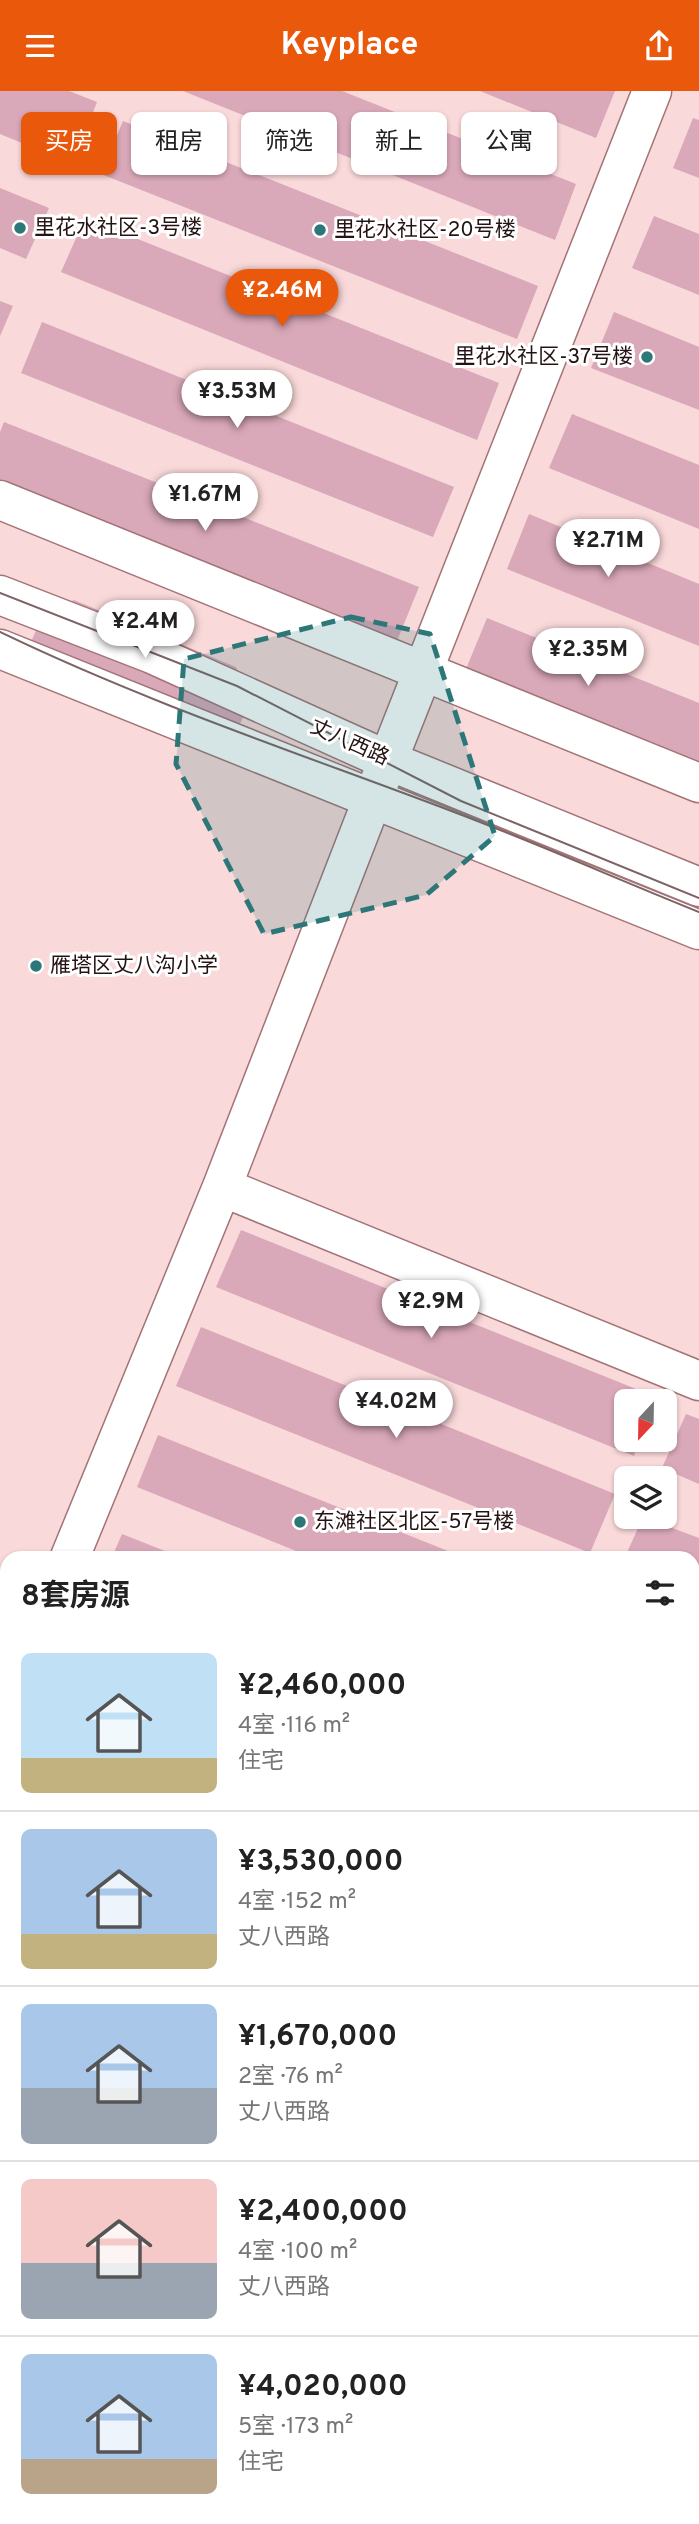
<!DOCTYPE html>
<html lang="zh">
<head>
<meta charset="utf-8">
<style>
  :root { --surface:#fff; --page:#f2f2f2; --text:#222; --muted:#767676; --line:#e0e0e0; --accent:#ea580c }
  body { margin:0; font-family:Overpass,"Noto Sans SC",sans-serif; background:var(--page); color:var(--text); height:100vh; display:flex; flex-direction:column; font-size:26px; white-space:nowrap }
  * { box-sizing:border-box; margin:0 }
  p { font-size:23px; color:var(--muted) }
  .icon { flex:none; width:38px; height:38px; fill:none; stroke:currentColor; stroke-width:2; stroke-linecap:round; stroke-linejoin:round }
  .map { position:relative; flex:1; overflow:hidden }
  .side { position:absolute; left:0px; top:1460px; width:700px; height:975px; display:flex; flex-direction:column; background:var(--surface); border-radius:21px 21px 0 0; box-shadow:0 2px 5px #0004 }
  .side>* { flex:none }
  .top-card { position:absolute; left:21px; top:21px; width:658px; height:63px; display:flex; gap:14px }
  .needle { width:46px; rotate:202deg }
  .fabs { position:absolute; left:614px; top:1298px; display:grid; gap:14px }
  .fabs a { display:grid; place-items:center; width:63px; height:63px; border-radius:10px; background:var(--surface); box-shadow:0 2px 5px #0004; font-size:35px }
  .price { position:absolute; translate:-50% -60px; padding:0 16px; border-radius:24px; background:#fff; color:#222; font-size:23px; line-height:46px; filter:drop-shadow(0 2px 4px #0008) }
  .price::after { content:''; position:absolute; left:50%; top:42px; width:21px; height:16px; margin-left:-10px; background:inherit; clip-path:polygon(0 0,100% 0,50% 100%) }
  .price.selected { background:var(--accent); color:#fff }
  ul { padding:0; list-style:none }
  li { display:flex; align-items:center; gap:21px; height:175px; padding:0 21px }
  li+li { border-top:2px solid var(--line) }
  li span { display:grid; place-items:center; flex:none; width:196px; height:140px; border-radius:10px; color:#555 }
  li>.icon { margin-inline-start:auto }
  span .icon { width:84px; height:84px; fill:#fffc; stroke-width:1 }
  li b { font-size:30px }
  h2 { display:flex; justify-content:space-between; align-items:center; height:84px; padding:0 21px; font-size:30px }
  .tag { padding:0 24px; border-radius:10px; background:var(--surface); box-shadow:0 2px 5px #0004; font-size:24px; line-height:63px }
  .tag.selected { background:var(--accent); color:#fff }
  header { display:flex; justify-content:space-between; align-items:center; height:91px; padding:0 21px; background:var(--accent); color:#fff; font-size:32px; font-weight:700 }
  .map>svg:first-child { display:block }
</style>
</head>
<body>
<header><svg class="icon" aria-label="menu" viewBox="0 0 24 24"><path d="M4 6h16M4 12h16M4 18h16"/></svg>Keyplace<svg class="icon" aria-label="share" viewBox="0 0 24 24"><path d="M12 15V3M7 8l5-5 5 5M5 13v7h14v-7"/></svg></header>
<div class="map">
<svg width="699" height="2433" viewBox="0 0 699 2433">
  <rect width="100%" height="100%" fill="#fad9da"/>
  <path fill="#d9a8b9" d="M0 0H69L97 11 73 73 0 43Z
    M183 0H342L576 93 555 149Z
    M480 0H615L596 47Z
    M693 27 699 29V87L673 77Z
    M123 30 538 195 517 248 101 83Z
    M0 97 49 117 26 168 0 157Z
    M654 125 699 143V204L632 177Z
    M85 127 499 292 477 349 61 181Z
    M0 210 13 215 0 245Z
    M614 221 699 256V319L591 277Z
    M42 231 454 396 433 446 21 282Z
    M572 323 699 374V438L549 377Z
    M4 331 419 496 397 550 0 391V341Z
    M529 423 699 493V555L507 478Z
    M74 509 236 576 251 609 239 635 31 551 41 528Z
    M487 527 699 612V671L466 578Z
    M241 1139 656 1306 654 1311H626V1349H639L634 1365 216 1196Z
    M201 1236 615 1403 590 1462 176 1295Z
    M686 1323 699 1328V1393L662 1377Z
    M158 1344 463 1466H311L137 1396Z
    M643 1426 699 1447V1505L693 1502V1466H625Z
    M122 1443 180 1466H112Z
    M693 1557 699 1559V1623L693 1621Z
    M693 1674 699 1677V1742L693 1740Z
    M0 1746 7 1749V1813L0 1810Z
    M693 1792 699 1794V1859L693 1856Z
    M0 1861 7 1864V1930L0 1927Z
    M693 1907 699 1909V1973L693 1970Z
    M0 2013 7 2016V2082L0 2080Z
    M693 2024 699 2027V2090L693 2088Z
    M0 2135 7 2138V2197L0 2194Z
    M693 2137 699 2140V2206L693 2204Z
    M0 2255 7 2258V2317L0 2314Z
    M693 2293 699 2295V2360L693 2357Z
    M0 2365 7 2368V2427H156L170 2433H9L0 2430Z
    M693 2410 699 2412V2433H592L578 2427H693Z
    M292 2427H442L456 2433H306Z"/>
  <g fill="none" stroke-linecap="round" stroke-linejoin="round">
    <g stroke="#a37376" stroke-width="41">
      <path id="minor" d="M0 409 699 692
        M222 1096 699 1290
        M70 1466 222 1096 373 707 652 0
        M0 1637 7 1620
        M0 1962 7 1965
        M693 2240 699 2242"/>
    </g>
    <g stroke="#a37376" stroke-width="41">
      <path id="secondary" d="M0 504 152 563 389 670 699 796
        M0 558 699 839"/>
    </g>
    <use href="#minor" stroke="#fff" stroke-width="38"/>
    <use href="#secondary" stroke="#fff" stroke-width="38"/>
    <path stroke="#7c6465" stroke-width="2" d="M0 502 237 595 461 710 699 807
      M0 541C147 612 301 663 454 721 536 752 617 788 699 821"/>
  </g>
  <path fill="#2e7778" fill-opacity="0.2" stroke="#2e7778" stroke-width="5" stroke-dasharray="14 9" stroke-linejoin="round" d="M351 526 430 543 495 745 426 804 264 843 176 673 184 568Z"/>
  <g fill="#2e7778" stroke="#fff" stroke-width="2.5">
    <circle cx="20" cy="137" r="7"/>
    <circle cx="320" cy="139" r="7"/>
    <circle cx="647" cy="266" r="7"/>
    <circle cx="36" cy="875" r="7"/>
    <circle cx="300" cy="1431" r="7"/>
  </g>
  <g text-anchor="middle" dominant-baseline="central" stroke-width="6" stroke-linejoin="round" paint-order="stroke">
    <g font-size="21" fill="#251314" stroke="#fff" text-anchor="start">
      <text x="34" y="137">里花水社区-3号楼</text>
      <text x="334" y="139">里花水社区-20号楼</text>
      <text x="633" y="266" text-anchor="end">里花水社区-37号楼</text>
      <text x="50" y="875">雁塔区丈八沟小学</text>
      <text x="314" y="1431">东滩社区北区-57号楼</text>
    </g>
    <g font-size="21" fill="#251314" stroke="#fff">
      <text transform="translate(349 652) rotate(24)">丈八西路</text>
    </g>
  </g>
</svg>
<div class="fabs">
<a><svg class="needle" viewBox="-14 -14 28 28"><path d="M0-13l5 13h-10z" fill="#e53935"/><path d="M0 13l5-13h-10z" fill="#767676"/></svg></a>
<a><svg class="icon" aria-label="layers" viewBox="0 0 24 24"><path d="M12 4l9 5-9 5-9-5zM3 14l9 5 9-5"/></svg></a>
</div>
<b class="price selected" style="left:282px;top:238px">¥2.46M</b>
<b class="price" style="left:237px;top:339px">¥3.53M</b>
<b class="price" style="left:205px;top:442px">¥1.67M</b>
<b class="price" style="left:608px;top:488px">¥2.71M</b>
<b class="price" style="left:145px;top:569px">¥2.4M</b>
<b class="price" style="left:588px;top:597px">¥2.35M</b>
<b class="price" style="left:431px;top:1249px">¥2.9M</b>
<b class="price" style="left:396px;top:1349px">¥4.02M</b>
<div class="top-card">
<a class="tag selected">买房</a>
<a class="tag">租房</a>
<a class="tag">筛选</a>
<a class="tag">新上</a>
<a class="tag">公寓</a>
</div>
<section class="side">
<h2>8套房源<svg class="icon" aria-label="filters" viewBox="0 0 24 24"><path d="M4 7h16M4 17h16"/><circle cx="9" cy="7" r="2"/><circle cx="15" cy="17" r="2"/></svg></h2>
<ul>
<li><span style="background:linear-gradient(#bfe0f5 75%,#c2b280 0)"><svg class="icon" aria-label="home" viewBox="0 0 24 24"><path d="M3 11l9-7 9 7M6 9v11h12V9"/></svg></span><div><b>¥2,460,000</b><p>4室 · 116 m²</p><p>住宅</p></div></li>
<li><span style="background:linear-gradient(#a9c7e8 75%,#c2b280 0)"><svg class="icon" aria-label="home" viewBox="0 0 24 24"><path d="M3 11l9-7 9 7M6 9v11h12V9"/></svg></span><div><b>¥3,530,000</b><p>4室 · 152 m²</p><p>丈八西路</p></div></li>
<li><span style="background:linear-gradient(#a9c7e8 60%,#9aa5b1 0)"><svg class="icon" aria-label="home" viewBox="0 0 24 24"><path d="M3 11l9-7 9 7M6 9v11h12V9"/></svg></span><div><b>¥1,670,000</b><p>2室 · 76 m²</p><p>丈八西路</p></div></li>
<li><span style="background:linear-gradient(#f6c9c9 60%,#9aa5b1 0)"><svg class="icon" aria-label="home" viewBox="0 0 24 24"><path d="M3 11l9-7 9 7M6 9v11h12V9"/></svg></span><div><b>¥2,400,000</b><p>4室 · 100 m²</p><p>丈八西路</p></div></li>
<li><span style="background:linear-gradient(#a9c7e8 75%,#b9a48a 0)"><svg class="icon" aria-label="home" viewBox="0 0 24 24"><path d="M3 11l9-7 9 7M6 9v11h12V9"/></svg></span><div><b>¥4,020,000</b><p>5室 · 173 m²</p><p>住宅</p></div></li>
</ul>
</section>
</div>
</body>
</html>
